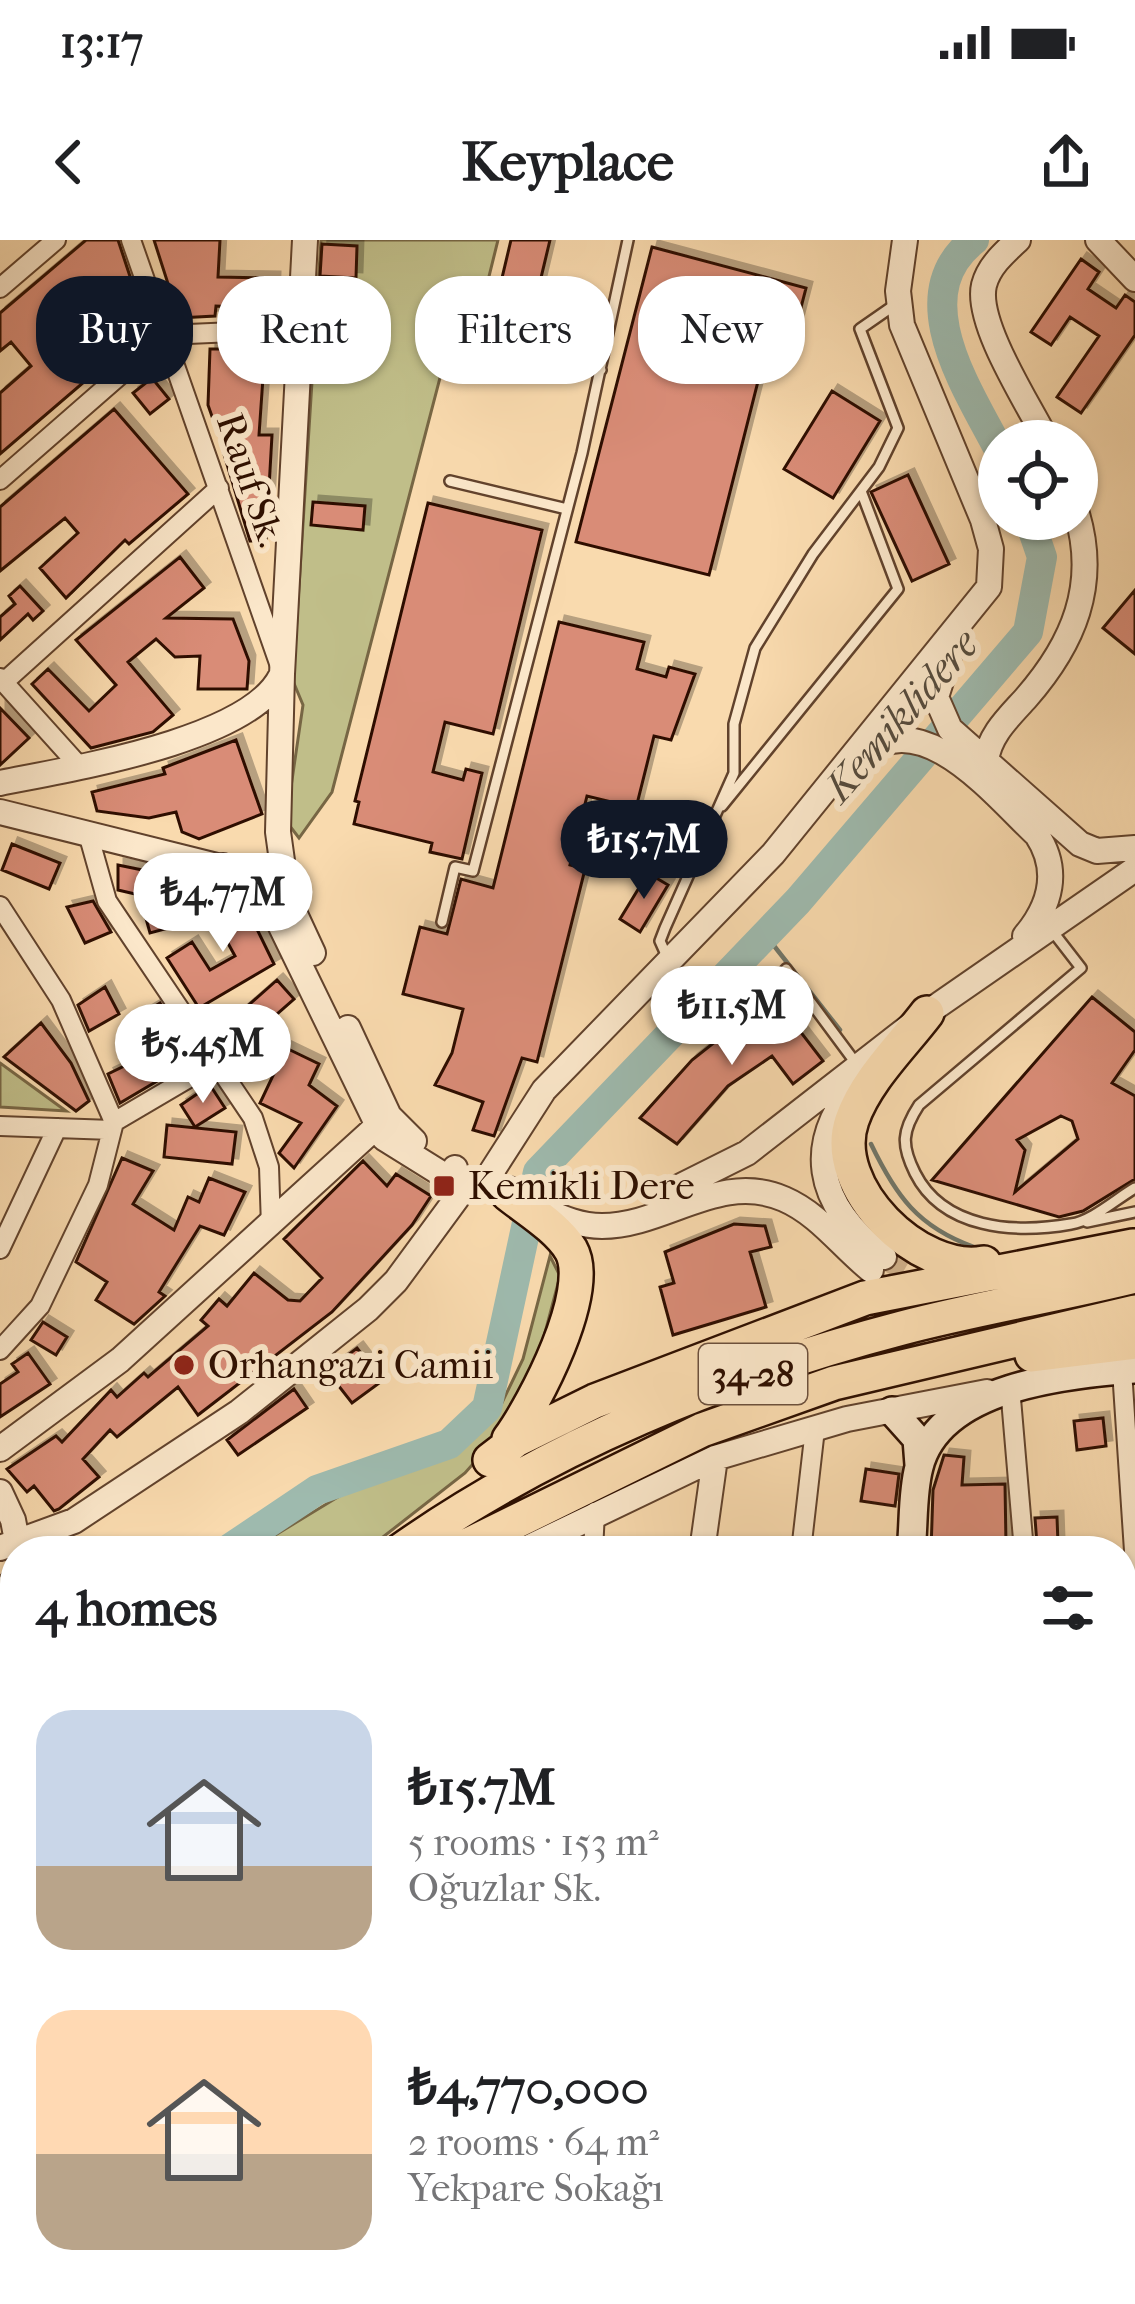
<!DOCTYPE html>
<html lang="en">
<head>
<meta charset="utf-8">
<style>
  :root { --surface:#fff; --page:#f6f6f6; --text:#202124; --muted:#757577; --accent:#111827 }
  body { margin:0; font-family:"IM FELL French Canon",serif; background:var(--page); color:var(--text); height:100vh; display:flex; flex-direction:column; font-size:45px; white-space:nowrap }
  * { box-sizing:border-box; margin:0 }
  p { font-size:39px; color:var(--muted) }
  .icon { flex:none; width:66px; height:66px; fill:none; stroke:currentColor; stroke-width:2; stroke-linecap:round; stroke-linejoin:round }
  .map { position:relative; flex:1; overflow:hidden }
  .details { position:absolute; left:0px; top:1296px; width:1137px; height:768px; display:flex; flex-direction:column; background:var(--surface); border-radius:48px 48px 0 0; box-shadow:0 3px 9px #0004 }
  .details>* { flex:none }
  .guide { position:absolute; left:36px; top:36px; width:1065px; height:108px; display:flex; gap:24px }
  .controls { position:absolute; left:978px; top:180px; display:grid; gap:24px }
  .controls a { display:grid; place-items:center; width:120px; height:120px; border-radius:50%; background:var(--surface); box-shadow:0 3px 9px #0004; font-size:60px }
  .price { position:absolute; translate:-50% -102px; padding:0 27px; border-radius:42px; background:#fff; color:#222; font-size:39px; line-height:78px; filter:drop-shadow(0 3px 6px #0008) }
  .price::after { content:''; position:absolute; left:50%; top:72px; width:36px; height:27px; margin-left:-18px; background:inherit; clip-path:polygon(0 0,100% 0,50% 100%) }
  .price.selected { background:var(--accent); color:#fff }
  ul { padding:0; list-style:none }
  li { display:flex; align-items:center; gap:36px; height:300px; padding:0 36px }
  li span { display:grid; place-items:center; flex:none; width:336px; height:240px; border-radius:36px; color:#555 }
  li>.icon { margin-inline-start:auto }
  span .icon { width:144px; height:144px; fill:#fffc; stroke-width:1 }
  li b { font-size:51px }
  h2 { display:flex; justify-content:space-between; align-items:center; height:144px; padding:0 36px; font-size:51px }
  .pill { padding:0 42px; border-radius:48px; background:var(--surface); box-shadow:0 3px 9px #0004; font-size:42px; line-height:108px }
  .pill.selected { background:var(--accent); color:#fff }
  .status { display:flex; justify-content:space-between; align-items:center; height:84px; padding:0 60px; background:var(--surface); direction:ltr }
  .status svg { height:33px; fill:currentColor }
  header { display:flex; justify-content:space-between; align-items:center; height:156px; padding:0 36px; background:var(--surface); font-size:54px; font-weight:700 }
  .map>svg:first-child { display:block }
</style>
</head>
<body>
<div class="status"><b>13:17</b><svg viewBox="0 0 49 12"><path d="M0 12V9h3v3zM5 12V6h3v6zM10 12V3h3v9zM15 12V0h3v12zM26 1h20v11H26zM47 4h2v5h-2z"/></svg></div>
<header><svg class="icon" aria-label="back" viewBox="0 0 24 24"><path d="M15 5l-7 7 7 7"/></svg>Keyplace<svg class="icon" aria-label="share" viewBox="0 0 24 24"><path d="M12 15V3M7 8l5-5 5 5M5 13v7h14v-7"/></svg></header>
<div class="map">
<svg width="1135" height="2064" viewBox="0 0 1135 2064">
  <defs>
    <filter id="shadow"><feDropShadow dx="6" dy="-6" stdDeviation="0" flood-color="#0004"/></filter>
  </defs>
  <rect width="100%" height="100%" fill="#f9daae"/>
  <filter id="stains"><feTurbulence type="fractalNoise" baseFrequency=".00167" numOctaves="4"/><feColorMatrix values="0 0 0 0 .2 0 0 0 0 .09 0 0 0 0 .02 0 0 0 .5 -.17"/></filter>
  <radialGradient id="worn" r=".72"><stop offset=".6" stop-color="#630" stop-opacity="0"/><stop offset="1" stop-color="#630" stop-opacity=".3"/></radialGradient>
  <path fill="#c0be89" stroke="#764" stroke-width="3" d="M321 0H498L471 109 448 107 332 552 299 598 286 581 303 465 293 441Z
    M0 823 66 871 0 867Z
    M550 1016 560 1036 537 1123 503 1190 465 1233 365 1311H249L356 1246 451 1215 498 1171 523 1119Z
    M15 1349V1413L0 1435V1365Z
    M15 1525V1641L0 1661V1547Z
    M112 2049H303L304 2064H102Z"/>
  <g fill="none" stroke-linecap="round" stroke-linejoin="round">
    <path stroke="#717668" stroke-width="4.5" d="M764 693 840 790
      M871 904C896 956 918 987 974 1007"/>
    <path stroke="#9ebaae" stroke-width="30" d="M974 0C903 56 969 151 999 210
      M226 1311 317 1250 449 1204 487 1168 538 932 798 661 1028 392 1042 317 1029 279
      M0 1531 15 1508"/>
  </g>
  <path fill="#d98c77" stroke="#2e0f00" stroke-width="3" fill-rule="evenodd" filter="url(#shadow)" d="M86 0H118L147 88 0 214V153L31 126 11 102 0 111V73Z
    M154 0H220L218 37 274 38 273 68 216 66 215 76 179 78Z
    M511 0H550L535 63 556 68 550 94 492 80Z
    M322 4 357 6 356 38 320 36Z
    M652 7 806 48 797 83 774 78 709 335 576 302Z
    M1081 19 1099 32 1088 49 1116 68 1125 55 1135 62V95L1081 173 1057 157 1099 96 1070 77 1051 105 1031 92Z
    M210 109H265L259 195H272L266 301H250L223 211V186L215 185 208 165Z
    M152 138 169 159 150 174 133 153Z
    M832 151 880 181 833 258 784 229Z
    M114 169 188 254 129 304 125 300 66 358 40 328 78 293 65 278 0 331V267Z
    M908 235 949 324 912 341 871 252Z
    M313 262 365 266 363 290 311 285Z
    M428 263 542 290 493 494 445 482 433 532 463 540 466 529 482 533 462 619 430 612 432 603 354 584 359 562 355 561Z
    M180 317 204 348 166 378 233 379 249 421 247 449H198L200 416 175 417 156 399 128 422 173 475 153 492 91 508 32 444 48 429 89 471 116 445 76 400Z
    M20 346 43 371 33 380 28 374 0 400V377L15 364 9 356Z
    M1135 350V414L1103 388Z
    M559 382 644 402 637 429 666 437 669 427 695 434 671 500 654 496 636 568 587 556 570 625 585 629 537 822 522 818 494 896 473 890 483 862 435 845 452 813 463 769 403 754 420 687 447 694 461 639 493 648Z
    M0 468 29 498 0 525Z
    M236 500 262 574 199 599 182 592 176 572 149 578 97 571 92 552 165 534 163 528Z
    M12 604 60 623 49 649 2 630Z
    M118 625 157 633 152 658 118 650Z
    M648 633 668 645 640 692 620 679Z
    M235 653 239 656 254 683 274 724 199 768 167 718 192 702 210 730 235 716 218 685 244 667 197 680 195 676Z
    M93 661 111 692 85 703 67 667Z
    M186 664 191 682 150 693 145 675Z
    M277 740 294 759 243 804 226 785Z
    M105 747 119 774 89 791 78 765Z
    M773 756 823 821 793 844 772 816 728 846 677 904 640 878 692 820Z
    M1092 757 1135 792V810L1112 843 1135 856V939L1083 971 1059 977 932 940ZM1061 876 1072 881 1078 899 1015 952 1025 910 1017 900Z
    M160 763 196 818 120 863 108 834 153 812 129 782Z
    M41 783 71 823 89 861 76 871 4 817Z
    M286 808 319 824 309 845 337 866 294 928 279 913 301 883 260 863Z
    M210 845 225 868 195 887 181 865Z
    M167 885 236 892 232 924 164 917Z
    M122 918 153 931 133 964 174 990 188 957 199 962 209 938 245 952 224 995 200 986 159 1052 165 1056 134 1084 96 1060 107 1042 76 1022Z
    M363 921 387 946 396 934 431 956 412 985 332 1072 198 1175 178 1147 117 1197 110 1190 83 1219 99 1237 59 1269 54 1271 34 1246 27 1252 7 1229 56 1196 62 1202 111 1150 117 1157 144 1133 148 1137 208 1086 201 1080 219 1059 227 1066 254 1033 288 1060 300 1061 322 1038 284 999Z
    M734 984 765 986 771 1007 750 1012 766 1067 673 1095 660 1047 674 1043 665 1012Z
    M43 1082 67 1097 56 1115 31 1100Z
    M357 1108 382 1141 352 1163 327 1131Z
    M28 1113 50 1144 0 1177V1144L18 1132 12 1124Z
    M294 1149 307 1168 238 1215 227 1200Z
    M1103 1178 1106 1206 1077 1210 1074 1181Z
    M944 1215 964 1217 962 1245 1005 1244 1006 1305 931 1311 933 1250Z
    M866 1229 899 1234 895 1266 861 1261Z
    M1057 1277 1058 1304 1037 1305 1035 1278Z
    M0 1878 15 1891V1945L0 1932Z
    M976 2049H1027L1014 2064H981L974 2058Z"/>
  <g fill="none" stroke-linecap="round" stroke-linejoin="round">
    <path stroke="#d0b18b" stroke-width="24" stroke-dasharray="24 12" stroke-linecap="butt" d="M884 1017 936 1047"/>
    <g stroke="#61422c" stroke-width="14">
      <path id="service" d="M482 100 601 130
        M450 241 567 269
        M722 566 898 349 861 251
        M442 682 455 627 473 631 582 213 628 0
        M1050 688 1081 728 919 865C902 891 901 905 915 933 943 989 1014 994 1071 984 1092 981 1116 959 1135 948
        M668 719 660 701 665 688 734 533V484L755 408 813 314 879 227 898 188 860 89 896 64
        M786 729 855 822
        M1087 982 1135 972"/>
    </g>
    <g stroke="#61422c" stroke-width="22">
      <path id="minor" d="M131 0 280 426
        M0 48 56 0
        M0 240 166 95 303 89
        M0 438 81 528
        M4 442 219 248
        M89 597 107 661 253 878 269 927 271 986
        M0 666 61 760 114 882 98 945 40 1066 0 1110
        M114 882 216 822
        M0 886 112 890
        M0 1009 57 888
        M1122 1130 1135 1326
        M1010 1147 1024 1311
        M593 1311 595 1272
        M801 1311 815 1189
        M1122 1541 1135 1538
        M1122 1675 1135 1728
        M1122 1861 1135 1872
        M1122 1963 1135 1948
        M321 2049V2064
        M408 2049 410 2064
        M510 2064 511 2049
        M705 2064 707 2049
        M813 2064 814 2049
        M913 2064 915 2049
        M1040 2064 1052 2049"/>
    </g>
    <g stroke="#61422c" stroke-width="28">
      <path id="tertiary" d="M1018 0C1004 13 989 26 984 45 975 83 1029 165 1047 201
        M1098 0 1135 39
        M949 416 936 457 950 489 1080 604 1097 611 1135 608
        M862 517C921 461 997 558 1037 595 1060 630 1051 665 1025 696
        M986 521C989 495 1009 477 1026 458 1074 403 1098 345 1077 274
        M0 543C69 529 249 501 281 436
        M0 572 261 637 287 657 313 713
        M223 626 251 644 271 666 384 898 445 936 502 951
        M287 657 278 592 282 434 305 0
        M348 788 389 876 414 901
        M862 836C802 903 815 964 884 1017
        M496 949 492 931 544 850 773 614 989 347 991 309 983 280 902 85 898 51 905 0
        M661 956 747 913 927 773 1135 629
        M539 968C560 977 579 986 602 986 665 986 720 931 784 959 819 974 842 1007 871 1030
        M0 1209 120 1120 387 877
        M0 1252 13 1280 19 1311
        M0 1308 74 1281 239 1172 368 1069 396 1041 457 958 455 928
        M521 1311 715 1218 847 1179 987 1152
        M702 1311 715 1218
        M0 1355 15 1339
        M90 2064 100 2049
        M612 2064 613 2049"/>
    </g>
    <g stroke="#2e0f00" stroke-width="32">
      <path id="secondary" d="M892 1171 917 1199 919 1225
        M911 1311C914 1284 912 1253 919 1227 939 1146 1068 1134 1135 1129
        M951 2064 958 2049"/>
    </g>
    <g stroke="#2e0f00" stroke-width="38">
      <path id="motorway" d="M927 773C902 806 866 840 852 880 828 947 919 1035 984 1023
        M508 954C528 970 558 988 571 1010 594 1051 534 1165 509 1199
        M1032 1115 1135 1102
        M490 1220 516 1200 595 1161 865 1058 1133 1006
        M400 1311C549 1206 726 1134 902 1088 978 1068 1058 1055 1135 1036
        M456 1311 702 1190 834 1143 1135 1072
        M0 1684 15 1664
        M0 1734 15 1714"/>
    </g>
    <use href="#service" stroke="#fbe7ca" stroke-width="9"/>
    <use href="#minor" stroke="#fbe7ca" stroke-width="18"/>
    <use href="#tertiary" stroke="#fbe7ca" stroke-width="24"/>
    <use href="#secondary" stroke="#fbe7ca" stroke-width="27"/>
    <use href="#motorway" stroke="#f9daae" stroke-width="33"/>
  </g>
  <g fill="#8f2418" stroke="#fbe7ca" stroke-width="4.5">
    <rect x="432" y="934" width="24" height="24" rx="6"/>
    <circle cx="184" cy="1125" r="12"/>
  </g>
  <g text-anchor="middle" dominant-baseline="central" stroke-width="12" stroke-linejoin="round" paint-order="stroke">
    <rect fill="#fbe7ca" stroke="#6c503d" stroke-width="3" x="699" y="1104" width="108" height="60" rx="9"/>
    <g font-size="36" font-weight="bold" fill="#2e0f00">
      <text x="753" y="1134">34-28</text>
    </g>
    <g font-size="39" fill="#2e0f00" stroke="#fbe7ca">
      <text transform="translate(251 240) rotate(71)">Rauf Sk.</text>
    </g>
    <g font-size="39" fill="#2e0f00" stroke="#fbe7ca" text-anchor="start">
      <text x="468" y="946">Kemikli Dere</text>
      <text x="208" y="1125">Orhangazi Camii</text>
    </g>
    <g font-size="42" font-style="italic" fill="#554b3d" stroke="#fbe7ca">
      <text transform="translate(901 476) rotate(-49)">Kemiklidere</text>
    </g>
  </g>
  <rect width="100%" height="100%" filter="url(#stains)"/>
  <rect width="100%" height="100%" fill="url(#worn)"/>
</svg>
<div class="controls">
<a><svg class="icon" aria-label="locate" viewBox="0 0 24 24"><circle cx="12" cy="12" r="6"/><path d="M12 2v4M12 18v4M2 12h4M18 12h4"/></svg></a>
</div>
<b class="price selected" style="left:644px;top:662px">₺15.7M</b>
<b class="price" style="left:223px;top:715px">₺4.77M</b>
<b class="price" style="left:732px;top:828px">₺11.5M</b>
<b class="price" style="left:203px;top:866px">₺5.45M</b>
<div class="guide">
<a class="pill selected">Buy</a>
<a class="pill">Rent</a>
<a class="pill">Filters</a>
<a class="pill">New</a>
</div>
<section class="details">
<h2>4 homes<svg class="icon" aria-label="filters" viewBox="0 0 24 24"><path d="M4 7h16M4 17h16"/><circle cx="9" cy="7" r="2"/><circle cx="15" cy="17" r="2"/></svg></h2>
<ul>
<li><span style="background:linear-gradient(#c9d6e8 65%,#b9a48a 0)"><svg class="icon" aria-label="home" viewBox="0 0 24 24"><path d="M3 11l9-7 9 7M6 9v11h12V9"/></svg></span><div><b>₺15.7M</b><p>5 rooms · 153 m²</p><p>Oğuzlar Sk.</p></div></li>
<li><span style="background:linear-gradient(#ffd9b3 60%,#b9a48a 0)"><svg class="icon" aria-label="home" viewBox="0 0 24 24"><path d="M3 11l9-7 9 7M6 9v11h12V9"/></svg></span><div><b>₺4,770,000</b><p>2 rooms · 64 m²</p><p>Yekpare Sokağı</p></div></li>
</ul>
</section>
</div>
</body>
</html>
